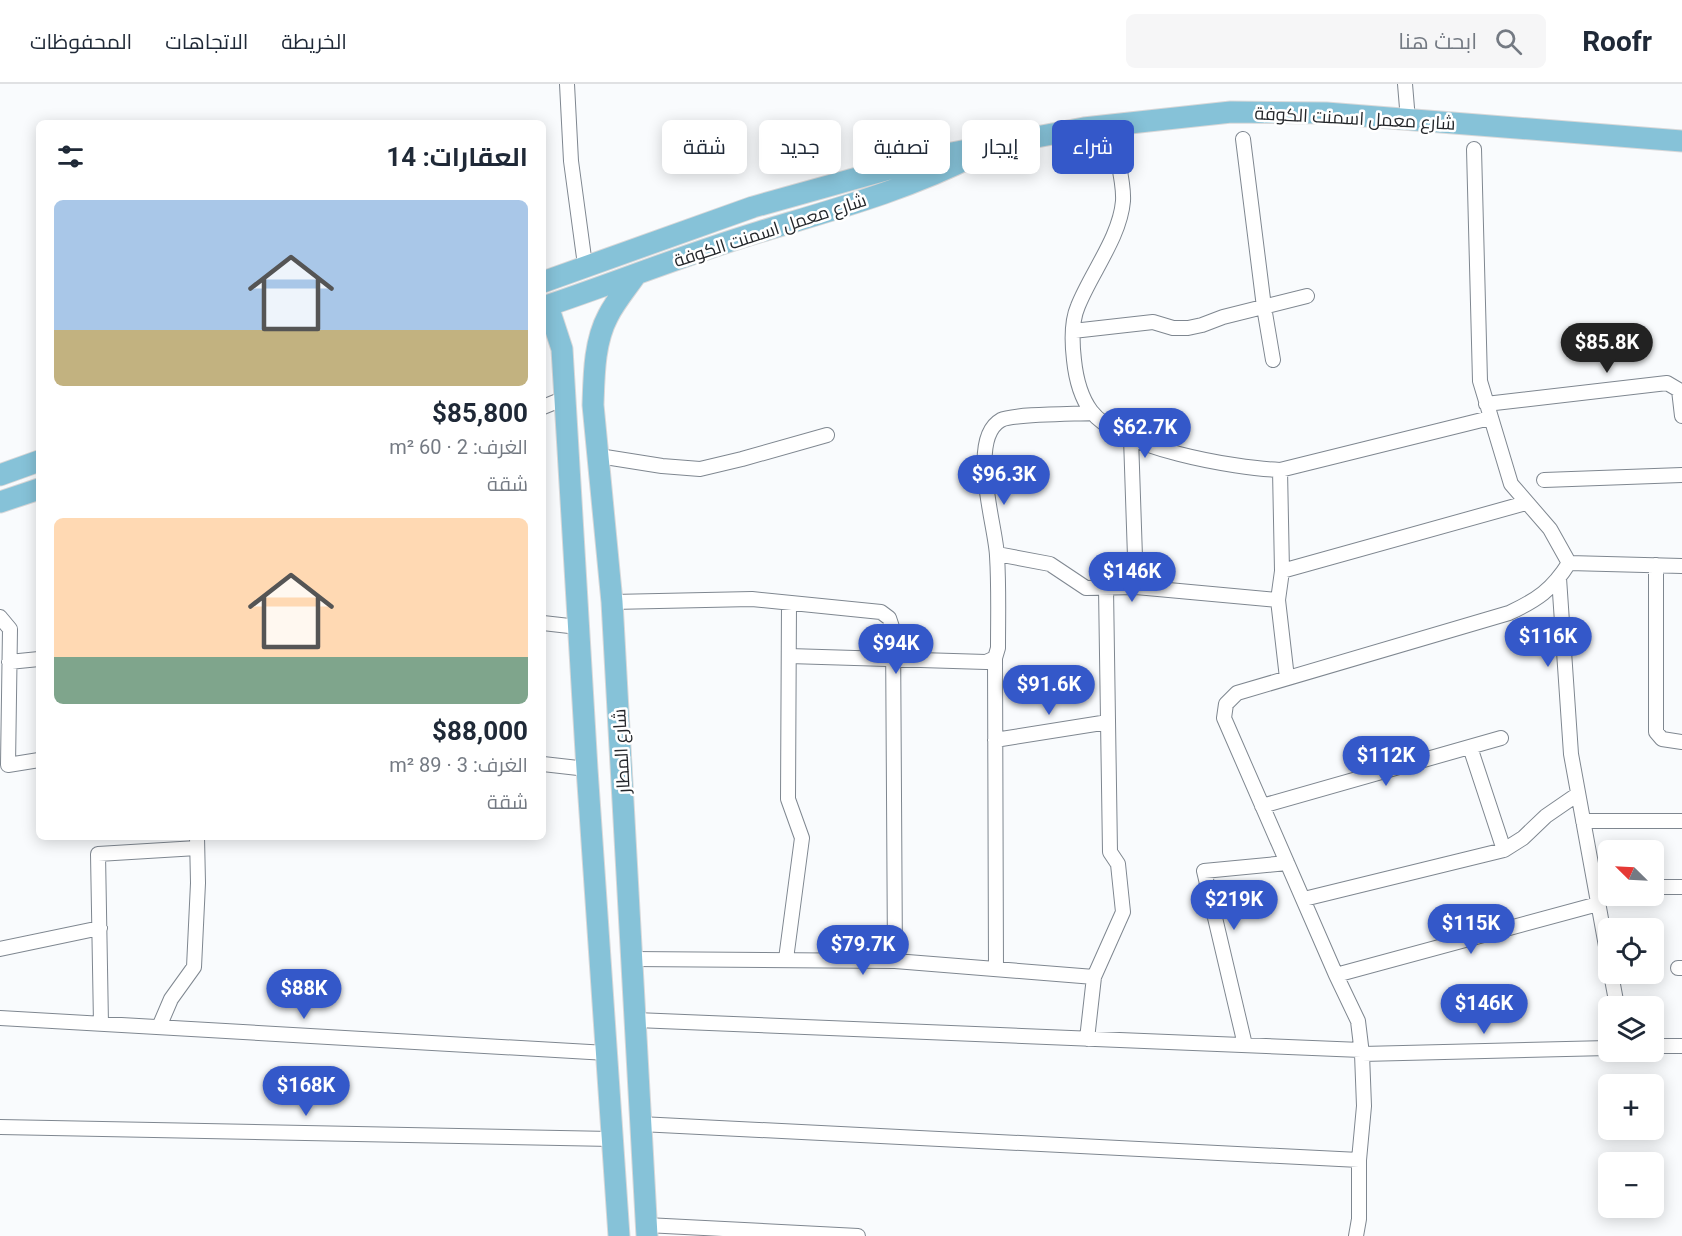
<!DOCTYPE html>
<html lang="ar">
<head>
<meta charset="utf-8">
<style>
  :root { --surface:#fff; --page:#f6f6f7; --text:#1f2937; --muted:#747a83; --line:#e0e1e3; --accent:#3458c9 }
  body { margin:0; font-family:Roboto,Cairo,sans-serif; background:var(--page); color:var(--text); direction:rtl; height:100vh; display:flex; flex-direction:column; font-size:22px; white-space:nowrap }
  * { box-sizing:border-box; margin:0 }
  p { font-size:20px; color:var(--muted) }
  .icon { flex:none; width:33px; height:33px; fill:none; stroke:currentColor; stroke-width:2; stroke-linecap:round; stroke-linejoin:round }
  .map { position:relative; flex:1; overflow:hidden; direction:ltr }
  .details { position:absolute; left:36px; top:36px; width:510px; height:720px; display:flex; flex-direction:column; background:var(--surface); border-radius:9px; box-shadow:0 3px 15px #0003; direction:rtl }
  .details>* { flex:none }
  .hud { position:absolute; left:564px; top:36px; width:570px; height:54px; direction:rtl; display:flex; gap:12px }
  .needle { width:39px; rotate:294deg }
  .tools { position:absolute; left:1598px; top:756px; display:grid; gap:12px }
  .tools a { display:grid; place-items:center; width:66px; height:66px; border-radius:9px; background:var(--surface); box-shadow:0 3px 15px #0003; font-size:30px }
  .price { position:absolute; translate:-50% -51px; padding:0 14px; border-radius:21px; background:var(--accent); color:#fff; font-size:20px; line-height:39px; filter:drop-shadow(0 2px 3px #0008) }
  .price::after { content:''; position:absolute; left:50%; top:36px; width:18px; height:14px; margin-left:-9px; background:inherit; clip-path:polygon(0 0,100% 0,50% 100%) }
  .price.current { background:#222; color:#fff }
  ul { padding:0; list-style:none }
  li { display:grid; align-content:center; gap:12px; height:318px; padding:0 18px }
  li span { display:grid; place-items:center; height:186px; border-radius:9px; color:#555 }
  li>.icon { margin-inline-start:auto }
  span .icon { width:108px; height:108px; fill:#fffc; stroke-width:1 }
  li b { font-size:26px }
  h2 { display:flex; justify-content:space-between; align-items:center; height:72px; padding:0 18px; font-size:26px }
  .pill { padding:0 21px; border-radius:9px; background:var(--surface); box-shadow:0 3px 15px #0003; font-size:21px; line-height:54px }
  .pill.current { background:var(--accent); color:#fff }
  header { display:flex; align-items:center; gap:36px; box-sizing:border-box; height:84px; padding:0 30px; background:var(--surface); border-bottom:2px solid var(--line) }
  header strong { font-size:28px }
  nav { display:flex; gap:33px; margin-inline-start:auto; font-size:21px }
  .search { width:420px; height:54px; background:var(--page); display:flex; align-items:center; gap:15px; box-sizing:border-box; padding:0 21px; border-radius:9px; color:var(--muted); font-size:22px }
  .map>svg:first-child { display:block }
</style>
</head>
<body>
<header>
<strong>Roofr</strong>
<div class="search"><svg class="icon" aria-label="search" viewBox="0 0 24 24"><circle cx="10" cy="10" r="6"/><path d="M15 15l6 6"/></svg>ابحث هنا</div>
<nav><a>الخريطة</a><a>الاتجاهات</a><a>المحفوظات</a></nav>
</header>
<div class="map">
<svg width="1682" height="1152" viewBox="0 0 1682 1152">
  <rect width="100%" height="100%" fill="#f9fbfd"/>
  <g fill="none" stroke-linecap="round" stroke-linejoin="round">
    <g stroke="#7f8790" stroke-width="16">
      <path id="street" d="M567 0 571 77 585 181
        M1405 0 1408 36
        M1243 55 1264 223 1273 276
        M1474 65 1480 297 1511 400 1550 445 1569 479
        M1116 67C1119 83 1124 101 1123 117 1120 153 1091 189 1078 222 1071 238 1072 259 1074 276 1076 295 1080 312 1091 327 1120 365 1234 384 1280 386L1490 334
        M1073 247 1153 238 1173 244H1188L1202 241 1223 233 1307 212
        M1486 320 1667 299 1679 306 1682 332
        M543 323 565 314
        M1131 354 1136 503
        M599 372 662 382 700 385 742 375 827 351
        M1280 386 1282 487 1278 516 1287 594
        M1544 396 1682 391
        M997 470 1050 480 1086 504 1136 503 1278 516
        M1569 479 1682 482
        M1656 481V648L1662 655 1682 658
        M1282 487 1526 419
        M1559 494 1571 670 1608 873
        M612 518 752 515 881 528 889 534 893 546 895 877
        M0 533 10 545 8 681 39 676
        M543 539 578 543
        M789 572 986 578 995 574
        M9 578 39 575
        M995 656 1108 638
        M1470 663 1504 766
        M543 680 587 685
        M1262 722 1501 654
        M1583 737H1682
        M1653 803H1682
        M1304 815 1504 766 1523 754 1546 732 1578 710
        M0 865 100 844
        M632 875 895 877 1094 893
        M786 875 802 754 788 715 789 519
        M1678 884H1682
        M996 885 995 574 998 564C998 533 999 503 997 472 996 442 967 355 1001 336 1013 330 1075 330 1092 329
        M1611 890 1617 922
        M1336 891 1598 820
        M0 934 607 969
        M636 936 1361 966
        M101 940 98 770 197 764
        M159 943 171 915 194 883 198 799 197 753
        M1087 955 1094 893 1123 828 1118 780 1110 768 1106 504
        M1245 961 1204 787 1287 779
        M1653 962H1682
        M1362 970 1608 964
        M640 1040 1359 1076
        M0 1043 612 1055
        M646 1141 858 1152
        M1356 1152 1359 1135V1076L1364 1022 1362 970 1358 937 1336 891 1224 634 1226 620 1237 609 1509 529C1537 516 1552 506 1569 479"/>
    </g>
    <g stroke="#d8d8d9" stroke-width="23">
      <path id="primary" d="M635 192C626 205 615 218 608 232 594 258 594 292 593 321L612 518 647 1152
        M543 198 753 123 936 72 1084 44 1231 28 1326 29 1682 57
        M548 222 562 265 587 685 619 1152
        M543 223C615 199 686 170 759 148 832 126 907 106 975 71
        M0 391 39 377
        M0 418 39 405"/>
    </g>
    <use href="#street" stroke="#fff" stroke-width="14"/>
    <use href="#primary" stroke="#86c2d8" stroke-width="21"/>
  </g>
  <g text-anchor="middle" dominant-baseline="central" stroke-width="5" stroke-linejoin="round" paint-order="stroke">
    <g font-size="18" fill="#24272b" stroke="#fff">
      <text transform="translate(1355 34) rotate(3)">شارع معمل اسمنت الكوفة</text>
      <text transform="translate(770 146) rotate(-18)">شارع معمل اسمنت الكوفة</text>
      <text transform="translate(621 667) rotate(-93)">شارع المطار</text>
    </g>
  </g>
</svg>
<div class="tools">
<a><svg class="needle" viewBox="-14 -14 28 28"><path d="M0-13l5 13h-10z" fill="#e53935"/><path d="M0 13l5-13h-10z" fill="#747a83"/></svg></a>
<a><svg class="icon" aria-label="locate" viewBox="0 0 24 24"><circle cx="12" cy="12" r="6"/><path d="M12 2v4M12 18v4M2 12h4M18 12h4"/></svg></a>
<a><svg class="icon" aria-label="layers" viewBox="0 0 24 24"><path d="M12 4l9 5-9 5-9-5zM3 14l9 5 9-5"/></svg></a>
<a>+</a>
<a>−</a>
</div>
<b class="price current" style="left:1607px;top:290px">$85.8K</b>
<b class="price" style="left:1145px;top:375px">$62.7K</b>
<b class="price" style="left:1004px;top:422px">$96.3K</b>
<b class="price" style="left:1132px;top:519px">$146K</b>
<b class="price" style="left:1548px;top:584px">$116K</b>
<b class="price" style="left:896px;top:591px">$94K</b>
<b class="price" style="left:1049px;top:632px">$91.6K</b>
<b class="price" style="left:1386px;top:703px">$112K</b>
<b class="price" style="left:1234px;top:847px">$219K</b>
<b class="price" style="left:1471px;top:871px">$115K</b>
<b class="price" style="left:863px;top:892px">$79.7K</b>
<b class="price" style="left:304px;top:936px">$88K</b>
<b class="price" style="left:1484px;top:951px">$146K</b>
<b class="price" style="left:306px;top:1033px">$168K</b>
<div class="hud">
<a class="pill current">شراء</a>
<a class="pill">إيجار</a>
<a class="pill">تصفية</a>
<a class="pill">جديد</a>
<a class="pill">شقة</a>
</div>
<section class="details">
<h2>العقارات: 14<svg class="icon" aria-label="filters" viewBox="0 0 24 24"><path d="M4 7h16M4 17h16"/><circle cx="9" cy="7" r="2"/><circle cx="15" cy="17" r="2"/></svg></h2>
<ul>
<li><span style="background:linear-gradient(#a9c7e8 70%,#c2b280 0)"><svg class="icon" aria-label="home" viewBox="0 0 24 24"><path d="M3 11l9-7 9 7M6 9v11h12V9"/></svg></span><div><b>$85,800</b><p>الغرف: 2 · 60 m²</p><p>شقة</p></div></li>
<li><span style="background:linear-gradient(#ffd9b3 75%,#7fa58c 0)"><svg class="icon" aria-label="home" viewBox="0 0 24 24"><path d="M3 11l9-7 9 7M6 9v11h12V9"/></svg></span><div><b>$88,000</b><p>الغرف: 3 · 89 m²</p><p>شقة</p></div></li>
</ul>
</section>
</div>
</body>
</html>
